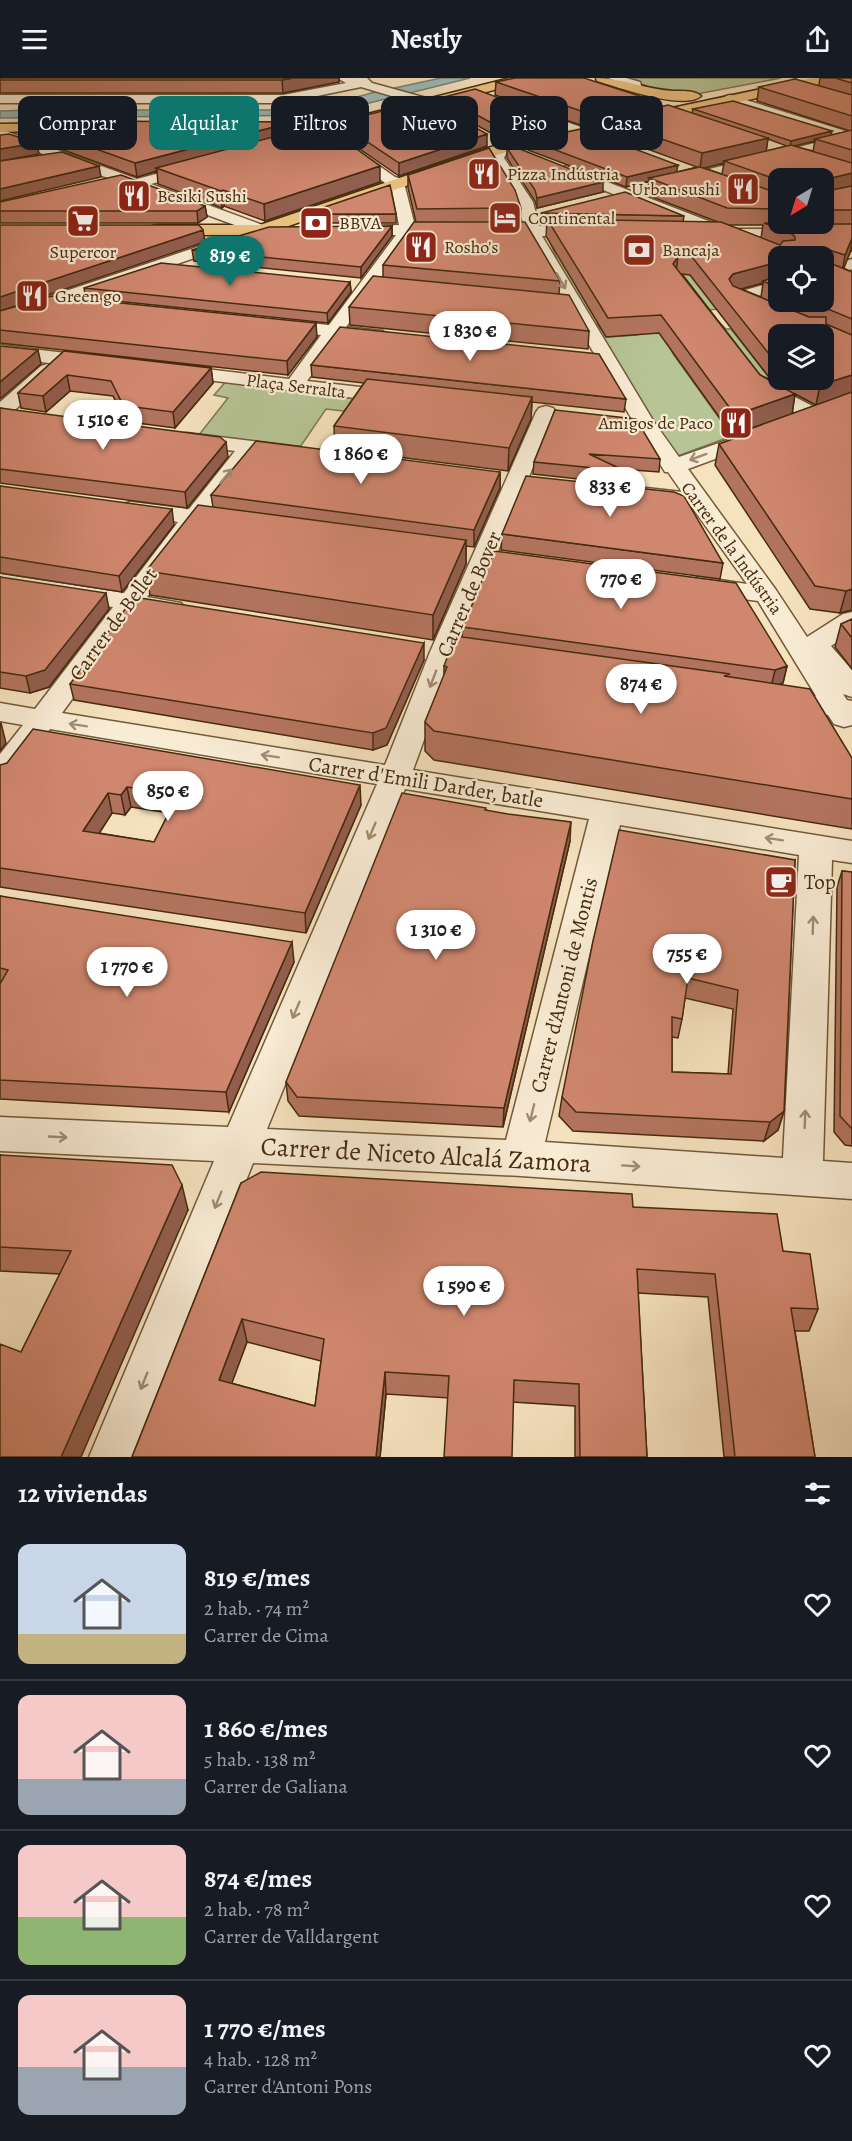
<!DOCTYPE html>
<html lang="es">
<head>
<meta charset="utf-8">
<style>
  :root { --surface:#171b24; --page:#20242c; --text:#f1f3f6; --muted:#9ea1a6; --line:#363941; --accent:#0f766e }
  body { margin:0; font-family:Alegreya,serif; background:var(--page); color:var(--text); height:100vh; display:flex; flex-direction:column; font-size:22px; white-space:nowrap }
  * { box-sizing:border-box; margin:0 }
  p { font-size:20px; color:var(--muted) }
  .icon { flex:none; width:33px; height:33px; fill:none; stroke:currentColor; stroke-width:2; stroke-linecap:round; stroke-linejoin:round }
  .map { position:relative; height:1379px; overflow:hidden }
  .side { display:flex; flex-direction:column; background:var(--surface); flex:1 }
  .side>* { flex:none }
  .guide { position:absolute; left:18px; top:18px; width:816px; height:54px; display:flex; gap:12px }
  .needle { width:39px; rotate:218deg }
  .buttons { position:absolute; left:768px; top:90px; display:grid; gap:12px }
  .buttons a { display:grid; place-items:center; width:66px; height:66px; border-radius:12px; background:var(--surface); box-shadow:0 6px 24px #0002; font-size:30px }
  .price { position:absolute; translate:-50% -51px; padding:0 14px; border-radius:21px; background:#fff; color:#222; font-size:20px; line-height:39px; filter:drop-shadow(0 2px 3px #0008) }
  .price::after { content:''; position:absolute; left:50%; top:36px; width:18px; height:14px; margin-left:-9px; background:inherit; clip-path:polygon(0 0,100% 0,50% 100%) }
  .price.active { background:var(--accent); color:#fff }
  ul { padding:0; list-style:none }
  li { display:flex; align-items:center; gap:18px; height:150px; padding:0 18px }
  li+li { border-top:2px solid var(--line) }
  li span { display:grid; place-items:center; flex:none; width:168px; height:120px; border-radius:12px; color:#555 }
  li>.icon { margin-inline-start:auto }
  span .icon { width:72px; height:72px; fill:#fffc; stroke-width:1 }
  li b { font-size:26px }
  h2 { display:flex; justify-content:space-between; align-items:center; height:72px; padding:0 18px; font-size:26px }
  .pill { padding:0 21px; border-radius:12px; background:var(--surface); box-shadow:0 6px 24px #0002; font-size:21px; line-height:54px }
  .pill.active { background:var(--accent); color:#fff }
  header { display:flex; justify-content:space-between; align-items:center; height:78px; padding:0 18px; background:var(--surface); font-size:27px; font-weight:700 }
  .map>svg:first-child { display:block }
</style>
</head>
<body>
<header><svg class="icon" aria-label="menu" viewBox="0 0 24 24"><path d="M4 6h16M4 12h16M4 18h16"/></svg>Nestly<svg class="icon" aria-label="share" viewBox="0 0 24 24"><path d="M12 15V3M7 8l5-5 5 5M5 13v7h14v-7"/></svg></header>
<div class="map">
<svg width="852" height="1379" viewBox="0 0 852 1379">
  <rect width="100%" height="100%" fill="#f6e2bf"/>
  <filter id="stains"><feTurbulence type="fractalNoise" baseFrequency=".00333" numOctaves="4"/><feColorMatrix values="0 0 0 0 .2 0 0 0 0 .09 0 0 0 0 .02 0 0 0 .5 -.17"/></filter>
  <radialGradient id="worn" r=".72"><stop offset=".6" stop-color="#630" stop-opacity="0"/><stop offset="1" stop-color="#630" stop-opacity=".3"/></radialGradient>
  <path fill="#b7c496" stroke="#7e7852" stroke-width="1.5" fill-rule="evenodd" d="M625 0H781L697 16 657 12Z
    M547 156 630 158 673 276 732 358 675 379C633 306 575 235 547 156ZM627 243 637 257 607 259 597 246Z
    M661 165 744 229 707 232 726 251H731L775 307 817 328 780 341 699 232Z
    M229 300 363 315 351 334 326 331 296 375 195 362 228 320 214 317Z"/>
  <path fill="#9ebcb9" stroke="#7b8275" stroke-width="1.5" d="M441 0H470L321 37 0 40V33L35 32H301L323 29 371 15Z"/>
  <g fill="none" stroke-linecap="round" stroke-linejoin="round">
    <g stroke="#72593a" stroke-width="3">
      <path id="minor" d="M337 0H367L372 5 430 21 462 44 461 47H451L422 27 361 9 283 25H0V17H283L346 5Z
        M608 0H626L640 4 642 10 636 14 632 13 630 9Z
        M798 0H814L795 11H787V5Z
        M730 17 852 55V64L674 108 669 107 667 104 669 101 839 59 726 24 724 21 726 18Z
        M520 28 616 61 618 64 616 67H606L516 35 514 32 516 29Z
        M0 51 137 101 197 85 202 86 204 89 202 92 151 106 268 149 270 152 268 155H256L0 60Z
        M348 66 395 99 403 101 415 148H524L517 124 490 80 497 67 502 66 509 70 504 80 533 124 539 148 594 150 596 153 588 158H542L654 344 679 379 756 352 764 353 767 358 764 363 688 391 776 512 807 559 843 536 852 534V554L831 568 852 592V619L843 616 847 622 852 623V647L844 649 834 646 828 637 770 628 766 622 770 616 780 613 816 618 758 523 699 515 690 512 686 507 690 502 699 499 747 506 692 429 638 422 635 417 638 412 646 410 682 414 668 394H665L634 345 526 157H412L346 249 383 253 385 257 383 261 376 263 339 259 307 303 396 313 403 315 406 319 403 323 396 325 166 297 163 293 166 289 173 287 289 301 321 257 269 251 266 247 269 243 275 242 329 247 396 157H351L343 152 345 149 399 147 391 107 385 105 343 73 341 70 343 67Z
        M566 88 729 151H852V161H753L788 175 790 178H778V182L776 181 725 161 705 159 703 156 705 153 561 95 559 92Z
        M230 158 236 160 238 163 236 166 0 246V235Z
        M852 181V191L824 199V189Z
        M778 203V213L737 225 731 224 728 220 731 216Z
        M0 267 98 279 105 281 108 285 105 289 98 291 0 279Z
        M48 286 55 288 58 292 55 296 7 339 0 341V324L41 288Z
        M761 299 768 301 772 307 822 333 825 337 822 341 815 343 808 341 758 315 751 305 754 301Z
        M546 328 553 330 556 334 456 574 413 692 852 763V785L832 782 823 1083 852 1085V1121L521 1098 253 1085 137 1379H89L214 1083 0 1073V1039L228 1049 377 706 50 651 11 703 0 706V676L23 647 0 643V625L35 631 113 529 0 512V496L124 515 178 444 123 436 119 431 123 426 131 424 189 431 235 373 179 366 176 361 179 356 187 355 300 369 303 374 300 379 292 380 256 376 211 434 237 438 241 443 237 448 229 450 201 447 147 519 181 525 185 530 181 535 172 538 137 532 62 635 385 687 430 574 536 334 539 330ZM405 711 589 741 506 1062 267 1051ZM620 747 799 777 783 1080 545 1064Z"/>
    </g>
    <g stroke="#462b0e" stroke-width="3">
      <path id="major" d="M510 0H531L530 3 336 52 248 54 241 50 248 46 336 44Z
        M596 0C623 0 647 12 674 13 683 13 694 12 701 18 685 33 617 9 597 3Z
        M813 0H837L831 4 506 74 262 157H158L152 156 149 152 152 148 158 147H260L497 67Z
        M70 45 77 49 75 52 0 54V46Z"/>
    </g>
    <path stroke="#462b0e" stroke-width="1.5" stroke-dasharray="1 1.5" stroke-linecap="butt" d="M149 44 231 43"/>
    <use href="#minor" fill="#f9ecd5" fill-rule="evenodd"/>
    <use href="#major" fill="#ebc180" fill-rule="evenodd"/>
  </g>
  <path fill="#b3745f" stroke="#462b0e" stroke-width="1.5" fill-rule="evenodd" d="M0 0H339V4L283 15H0Z
    M820 0H852V173L851 172 843 190 852 194V533V532L840 535 810 531 715 387 719 366 746 356 747 352 825 324 816 327 795 316 792 336 732 357 659 255 606 259 546 158 547 144H541V135L684 138 683 144H718L647 117 649 103 626 109 528 72 529 62 677 94 697 89 603 55 604 42 580 47 495 17 496 4 645 32 692 35 693 31 831 57 850 53 757 23 759 9 819 8ZM768 61 787 68 766 73ZM815 63 813 73 793 68ZM724 85 722 96 704 90ZM778 100H824V146H778ZM728 147H763L761 160ZM778 178 824 224H778ZM682 196 690 197 772 303 760 297ZM763 205 761 219 741 211ZM778 256 824 302H778Z
    M444 19 558 42 557 52 505 63 444 29Z
    M293 44 294 53 380 104 265 143 224 128 222 130 158 106 157 93 137 99 28 59 26 46Z
    M338 44 487 68 399 98 338 56Z
    M507 70 603 114 537 130 535 123 507 80Z
    M408 97 521 130 520 144 560 203 559 216 589 253 588 271 350 247 349 229 383 199V187L416 144 408 110Z
    M0 124 205 128 207 139 198 145H0Z
    M304 136H396V145H305Z
    M392 148V158L361 200 194 183 192 172Z
    M350 204 351 214 328 245 86 220 84 210Z
    M0 233 317 259 288 297 0 265Z
    M64 273 211 290 213 305 175 350 122 343 120 332 113 318 70 313 46 334 21 330 18 315Z
    M311 287 626 321 624 334 532 324 531 341 508 393 335 371 334 348 364 305 312 299Z
    M0 330 228 379 187 430 0 405Z
    M555 332 660 381 659 394 620 391 625 393 624 406 533 396 534 384Z
    M500 394V410L474 469 466 468V486L433 562 150 517 146 493 213 429 211 417Z
    M0 408 174 447 122 514 0 495Z
    M502 456 723 485 720 501 501 472Z
    M0 499 109 531 49 609 30 615 0 610Z
    M852 541V591L835 569 841 546Z
    M463 549 787 588 783 605 780 606 852 680V751L434 682 425 673V644L444 598V588L462 559Z
    M424 582 387 667 373 672 74 622 70 606Z
    M0 687 361 727 306 855 0 809ZM131 729 169 735 154 764 99 755 112 735 125 737Z
    M486 732 570 763 503 1049 299 1038 288 1023 286 1004Z
    M795 782 784 1033 778 1052 764 1063 573 1053 559 1038 562 1019ZM685 920 733 931 728 996 672 994V959L678 960 682 941Z
    M842 793 852 794V1068L845 1067 834 1054 837 809Z
    M0 818 294 884 229 1034 0 1021Z
    M0 1077 188 1132 21 1274 60 1196 0 1193Z
    M241 1105 633 1129 783 1173 818 1231 809 1253H795L815 1379H724L708 1219 638 1215 647 1379H575V1328L386 1316 380 1379H132ZM247 1264 321 1283 315 1328 231 1305Z"/>
  <path fill="#925e4e" stroke="#462b0e" stroke-width="1.5" d="M293 0H339V4L283 15 282 2Z
    M646 20 645 33 604 41V42L580 47 581 33Z
    M558 42 557 52 505 63 506 53Z
    M293 44 294 56 156 90 157 93 137 99 135 85Z
    M832 53 831 59 815 61V63L790 69 791 63Z
    M487 56V68L399 98V85Z
    M768 60 766 75 724 83V85L700 91 702 75Z
    M37 65 39 76 0 83V71Z
    M678 87 676 97 649 100V103L626 109 627 99Z
    M99 88 101 99 0 123V111Z
    M380 88V104L265 143 264 126Z
    M852 95V111L824 117 827 101Z
    M603 104V114L537 130V120Z
    M223 112 224 128 222 130 221 113Z
    M205 128 207 139 198 145 197 133Z
    M392 148V158L361 200V189Z
    M203 152 205 164 0 233V219Z
    M852 160 851 172 842 195 845 177Z
    M678 178 676 196 673 186Z
    M778 184V201L763 203V205L730 214 729 201 733 196Z
    M350 204 351 214 328 245 327 235Z
    M316 245 317 259 288 297 287 283Z
    M38 272 41 286 0 321V304Z
    M211 290 213 305 175 350 173 334Z
    M67 297 70 313 46 334 43 318Z
    M852 297V316L816 327 820 307Z
    M795 316 792 336 732 357 735 337Z
    M532 319 531 341 508 393 509 370Z
    M226 364 228 379 187 430 185 414Z
    M500 394V410L474 469V452Z
    M172 431 174 447 122 514 119 498Z
    M466 462V486L433 562V537Z
    M852 511V532L840 535 846 513Z
    M106 515 109 531 49 609 30 615 26 598Z
    M424 565V582L387 667 373 672V655Z
    M787 588 783 605 771 609 775 592Z
    M1 645 6 665 0 673V646Z
    M360 707 361 727 306 855 305 835Z
    M127 709 131 729 125 737 121 717Z
    M108 715 112 735 88 773 83 753Z
    M571 744 570 763 503 1049 504 1030Z
    M292 864 294 884 229 1034 226 1014Z
    M784 1033 778 1052 764 1063 770 1044Z
    M182 1107 188 1132 81 1379H61Z
    M242 1241 247 1264 225 1324 219 1302Z
    M385 1294 386 1316 380 1379H376Z"/>
  <path fill="#d0876f" stroke="#462b0e" stroke-width="1.5" fill-rule="evenodd" d="M0 0H293L282 2H0Z
    M515 0H584L646 20 581 33 496 4Z
    M835 0H852V5Z
    M795 1 852 17V38L759 9Z
    M475 11 558 42 506 53 444 19Z
    M427 22 487 56 399 85 338 44Z
    M733 23 832 53 791 63 693 31Z
    M668 27 768 60 702 75 604 41Z
    M33 43 293 44 135 85 26 46Z
    M322 46 380 88 264 126 223 112 221 113 156 90Z
    M581 51 678 87 627 99 529 62Z
    M852 52V72L815 61Z
    M9 56 37 65 0 71V57Z
    M791 67 852 85V95L827 101 826 113 852 108V132H824V100H778V102L724 83Z
    M508 68 520 71 603 104 537 120 535 112 507 70Z
    M489 70 515 112 521 130 417 131 408 97Z
    M62 74 99 88 0 111V83Z
    M700 89 778 115V131L727 130 649 100Z
    M121 97 205 128 197 133H0V124Z
    M390 107 396 136H304Z
    M625 114 684 138 541 135Z
    M547 141 721 144 780 167 783 163 795 162V159L792 156 764 145H778V146H852V160L845 177 826 171 825 183 852 194V241L811 224H824V178H778V184L733 196 729 201 733 208 809 239H826V246L852 257V297L820 307 810 302H824V256H778V286H777L692 179 678 178 673 186 760 297 795 316 735 337 661 237 608 240Z
    M414 144H525L560 203 383 187Z
    M0 147H199L203 152 0 219Z
    M392 148 361 189 192 172 269 149Z
    M161 185 350 204 327 235 84 210Z
    M373 198 569 217 589 253 349 229Z
    M778 198V210L763 203Z
    M52 218 316 245 287 283 0 252V233Z
    M340 249 599 276 626 321 311 287Z
    M0 268 38 272 0 304Z
    M64 273 211 290 173 334 119 327 122 325 111 303 67 297 43 318 18 315Z
    M367 301 532 319 509 370 334 348Z
    M852 314V511L846 513 815 508 719 366 749 355 747 352Z
    M0 330 220 359 226 364 185 414 0 391Z
    M555 332 636 341 660 381 589 376 625 393 534 384Z
    M256 363 500 394 474 452 211 417Z
    M526 398 674 414 684 418 723 485 502 456Z
    M0 408 172 431 119 498 0 479Z
    M198 427 466 462 433 537 146 493Z
    M494 473 736 505 787 588 775 592 463 549Z
    M0 499 106 515 45 592 26 598 0 594Z
    M134 519 424 565 386 650 373 655 70 606Z
    M852 541V560L841 546Z
    M455 558 730 596 724 598 810 611 852 680V721L434 653 425 644 447 589 444 588Z
    M33 651 360 707 305 835 0 790V687L7 685ZM127 709 178 717 154 764 83 753 108 715 121 717Z
    M402 715 486 730 485 732 508 736 571 744 504 1030 297 1019 286 1004Z
    M619 752 795 782 784 1033 770 1044 576 1034 562 1019 593 863ZM688 900 738 912 731 996 672 994V939L682 941Z
    M842 793 852 794V1051L840 1038Z
    M0 818 292 864 226 1014 0 1002V906L8 892 0 890Z
    M0 1077 172 1087 182 1107 61 1379H0V1266L21 1274 71 1173 0 1169Z
    M261 1094 632 1116 633 1129 777 1136 783 1173 810 1176 818 1231 791 1230 815 1379H735L715 1196 637 1191 647 1379H580L579 1306 514 1302 512 1379H444L449 1298 385 1294 376 1379H132L241 1105ZM242 1241 324 1261 315 1328 219 1302Z"/>
  <defs><path id="oneway-shaft" d="M-6 0H5M1.5-3L5.5 0L1.5 3" fill="none" stroke-width="1.6" stroke-linecap="round" stroke-linejoin="round" transform="scale(1.5)"/></defs>
  <g stroke="#a08c72">
    <use href="#oneway-shaft" transform="translate(561 203) rotate(60)"/>
    <use href="#oneway-shaft" transform="translate(698 379) rotate(160)"/>
    <use href="#oneway-shaft" transform="translate(226 398) rotate(-51)"/>
    <use href="#oneway-shaft" transform="translate(433 601) rotate(111)"/>
    <use href="#oneway-shaft" transform="translate(78 647) rotate(-171)"/>
    <use href="#oneway-shaft" transform="translate(270 678) rotate(-171)"/>
    <use href="#oneway-shaft" transform="translate(372 753) rotate(113)"/>
    <use href="#oneway-shaft" transform="translate(774 761) rotate(-171)"/>
    <use href="#oneway-shaft" transform="translate(813 847) rotate(-88)"/>
    <use href="#oneway-shaft" transform="translate(296 932) rotate(113)"/>
    <use href="#oneway-shaft" transform="translate(532 1035) rotate(104)"/>
    <use href="#oneway-shaft" transform="translate(805 1041) rotate(-88)"/>
    <use href="#oneway-shaft" transform="translate(58 1059) rotate(3)"/>
    <use href="#oneway-shaft" transform="translate(631 1088) rotate(4)"/>
    <use href="#oneway-shaft" transform="translate(218 1122) rotate(112)"/>
    <use href="#oneway-shaft" transform="translate(144 1303) rotate(112)"/>
  </g>
  <defs>
    <g id="restaurant-square" transform="scale(1.725)"><rect x="-9" y="-9" width="18" height="18" rx="4" fill="#8f2418" stroke="#f9ecd5"/><path d="M-5-6h1v4h1v-4h1v4h1v-4h1v5L-1.5 .5V6h-2V.5L-5-1ZM5-6V6H3V1.5H1.5Q1.5-4 5-6Z" fill="#fff"/></g>
    <g id="hotel-square" transform="scale(1.725)"><rect x="-9" y="-9" width="18" height="18" rx="4" fill="#8f2418" stroke="#f9ecd5"/><path d="M-6-4.5h1.5V1H6V5H4.5V3h-9V5H-6ZM-4 0a1.8 1.8 0 1 1 3.6 0ZM.5 0V-2.5h3Q6-2.5 6 0Z" fill="#fff"/></g>
    <g id="supermarket-square" transform="scale(1.725)"><rect x="-9" y="-9" width="18" height="18" rx="4" fill="#8f2418" stroke="#f9ecd5"/><path d="M-6-5.5h2.5l.6 2H6L4.5 2H-2.5L-4.4-4H-6ZM-1.5 3.2a1.3 1.3 0 1 0 .1 0ZM3 3.2a1.3 1.3 0 1 0 .1 0Z" fill="#fff"/></g>
    <g id="bank-square" transform="scale(1.725)"><rect x="-9" y="-9" width="18" height="18" rx="4" fill="#8f2418" stroke="#f9ecd5"/><path d="M-6-4H6V4H-6ZM0-2.3a2.3 2.3 0 1 0 0 4.6a2.3 2.3 0 1 0 0-4.6Z" fill="#fff"/></g>
    <g id="cafe-square" transform="scale(1.725)"><rect x="-9" y="-9" width="18" height="18" rx="4" fill="#8f2418" stroke="#f9ecd5"/><path d="M-5.5-4.5H6V0H3Q3 3.5 0 3.5H-2.5Q-5.5 3.5-5.5 0ZM3-3.2v2h1.7v-2ZM-6 4.5H4V6H-6Z" fill="#fff"/></g>
  </defs>
  <g fill-rule="evenodd">
    <use href="#restaurant-square" x="484" y="96"/>
    <use href="#restaurant-square" x="743" y="111"/>
    <use href="#restaurant-square" x="134" y="118"/>
    <use href="#hotel-square" x="505" y="140"/>
    <use href="#supermarket-square" x="83" y="143"/>
    <use href="#bank-square" x="316" y="145"/>
    <use href="#restaurant-square" x="421" y="169"/>
    <use href="#bank-square" x="639" y="172"/>
    <use href="#restaurant-square" x="32" y="218"/>
    <use href="#restaurant-square" x="736" y="345"/>
    <use href="#cafe-square" x="781" y="804"/>
  </g>
  <g text-anchor="middle" dominant-baseline="central" stroke-width="4.5" stroke-linejoin="round" paint-order="stroke">
    <g font-size="18" fill="#462b0e" stroke="#f9ecd5" text-anchor="start">
      <text x="507" y="96">Pizza Indústria</text>
      <text x="720" y="111" text-anchor="end">Urban sushi</text>
      <text x="157" y="118">Besiki Sushi</text>
      <text x="528" y="140">Continental</text>
      <text x="339" y="145">BBVA</text>
      <text x="444" y="169">Rosho's</text>
      <text x="662" y="172">Bancaja</text>
      <text x="83" y="174" text-anchor="middle">Supercor</text>
      <text x="55" y="218">Green go</text>
      <text x="713" y="345" text-anchor="end">Amigos de Paco</text>
    </g>
    <g font-size="18" fill="#462b0e" stroke="#f9ecd5">
      <text transform="translate(296 308) rotate(7)">Plaça Serralta</text>
      <text transform="translate(732 470) rotate(54)">Carrer de la Indústria</text>
    </g>
    <g font-size="21" fill="#462b0e" stroke="#f9ecd5">
      <text transform="translate(469 516) rotate(-67)">Carrer de Bover</text>
      <text transform="translate(113 546) rotate(-54)">Carrer de Bellet</text>
      <text transform="translate(426 704) rotate(9)">Carrer d'Emili Darder, batle</text>
      <text transform="translate(564 907) rotate(-76)">Carrer d'Antoni de Montis</text>
    </g>
    <g font-size="21" fill="#462b0e" stroke="#f9ecd5" text-anchor="start">
      <text x="804" y="804">Top</text>
    </g>
    <g font-size="26" fill="#462b0e" stroke="#f9ecd5">
      <text transform="translate(426 1077) rotate(3)">Carrer de Niceto Alcalá Zamora</text>
    </g>
  </g>
  <rect width="100%" height="100%" filter="url(#stains)"/>
  <rect width="100%" height="100%" fill="url(#worn)"/>
</svg>
<div class="buttons">
<a><svg class="needle" viewBox="-14 -14 28 28"><path d="M0-13l5 13h-10z" fill="#e53935"/><path d="M0 13l5-13h-10z" fill="#9ea1a6"/></svg></a>
<a><svg class="icon" aria-label="locate" viewBox="0 0 24 24"><circle cx="12" cy="12" r="6"/><path d="M12 2v4M12 18v4M2 12h4M18 12h4"/></svg></a>
<a><svg class="icon" aria-label="layers" viewBox="0 0 24 24"><path d="M12 4l9 5-9 5-9-5zM3 14l9 5 9-5"/></svg></a>
</div>
<b class="price active" style="left:230px;top:209px">819 €</b>
<b class="price" style="left:470px;top:284px">1 830 €</b>
<b class="price" style="left:103px;top:373px">1 510 €</b>
<b class="price" style="left:361px;top:407px">1 860 €</b>
<b class="price" style="left:610px;top:440px">833 €</b>
<b class="price" style="left:621px;top:532px">770 €</b>
<b class="price" style="left:641px;top:637px">874 €</b>
<b class="price" style="left:168px;top:744px">850 €</b>
<b class="price" style="left:436px;top:883px">1 310 €</b>
<b class="price" style="left:687px;top:907px">755 €</b>
<b class="price" style="left:127px;top:920px">1 770 €</b>
<b class="price" style="left:464px;top:1239px">1 590 €</b>
<div class="guide">
<a class="pill">Comprar</a>
<a class="pill active">Alquilar</a>
<a class="pill">Filtros</a>
<a class="pill">Nuevo</a>
<a class="pill">Piso</a>
<a class="pill">Casa</a>
</div>
</div>
<section class="side">
<h2>12 viviendas<svg class="icon" aria-label="filters" viewBox="0 0 24 24"><path d="M4 7h16M4 17h16"/><circle cx="9" cy="7" r="2"/><circle cx="15" cy="17" r="2"/></svg></h2>
<ul>
<li><span style="background:linear-gradient(#c9d6e8 75%,#c2b280 0)"><svg class="icon" aria-label="home" viewBox="0 0 24 24"><path d="M3 11l9-7 9 7M6 9v11h12V9"/></svg></span><div><b>819 €/mes</b><p>2 hab. · 74 m²</p><p>Carrer de Cima</p></div><svg class="icon" aria-label="heart" viewBox="0 0 24 24"><path d="M12 20l-8-8c-3-5 5-10 8-4 3-6 11-1 8 4z"/></svg></li>
<li><span style="background:linear-gradient(#f6c9c9 70%,#9aa5b1 0)"><svg class="icon" aria-label="home" viewBox="0 0 24 24"><path d="M3 11l9-7 9 7M6 9v11h12V9"/></svg></span><div><b>1 860 €/mes</b><p>5 hab. · 138 m²</p><p>Carrer de Galiana</p></div><svg class="icon" aria-label="heart" viewBox="0 0 24 24"><path d="M12 20l-8-8c-3-5 5-10 8-4 3-6 11-1 8 4z"/></svg></li>
<li><span style="background:linear-gradient(#f6c9c9 60%,#8fb573 0)"><svg class="icon" aria-label="home" viewBox="0 0 24 24"><path d="M3 11l9-7 9 7M6 9v11h12V9"/></svg></span><div><b>874 €/mes</b><p>2 hab. · 78 m²</p><p>Carrer de Valldargent</p></div><svg class="icon" aria-label="heart" viewBox="0 0 24 24"><path d="M12 20l-8-8c-3-5 5-10 8-4 3-6 11-1 8 4z"/></svg></li>
<li><span style="background:linear-gradient(#f6c9c9 60%,#9aa5b1 0)"><svg class="icon" aria-label="home" viewBox="0 0 24 24"><path d="M3 11l9-7 9 7M6 9v11h12V9"/></svg></span><div><b>1 770 €/mes</b><p>4 hab. · 128 m²</p><p>Carrer d'Antoni Pons</p></div><svg class="icon" aria-label="heart" viewBox="0 0 24 24"><path d="M12 20l-8-8c-3-5 5-10 8-4 3-6 11-1 8 4z"/></svg></li>
</ul>
</section>
</body>
</html>
